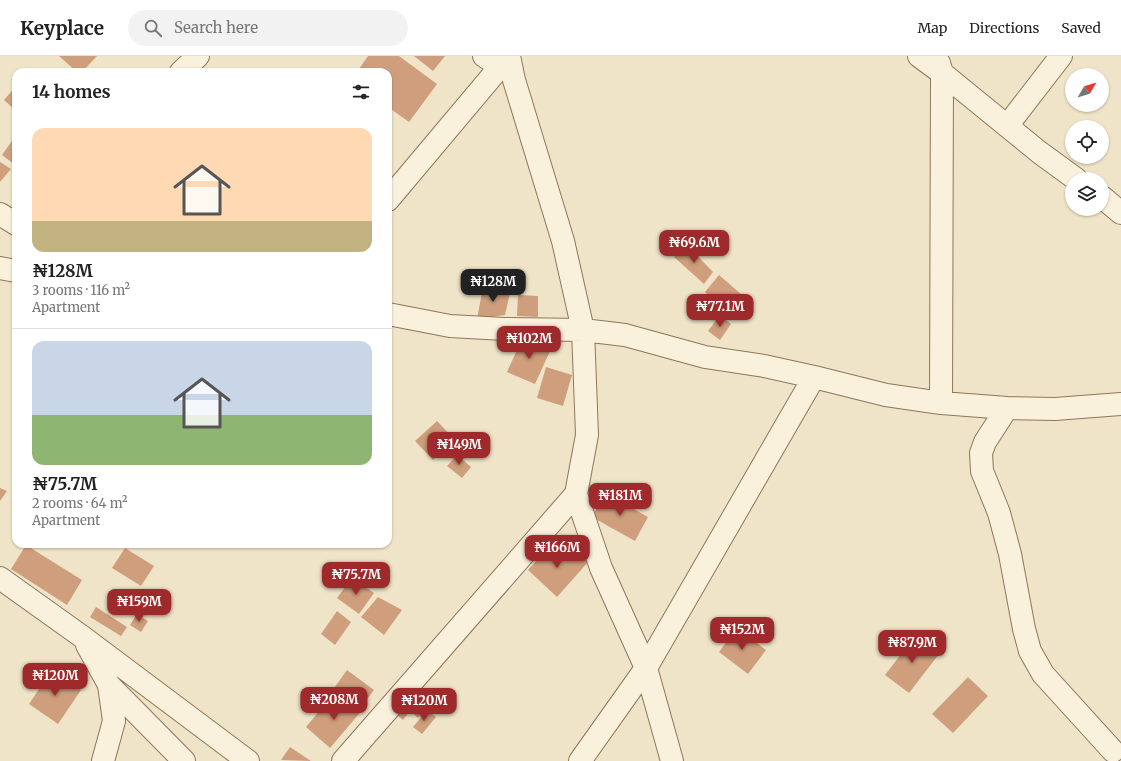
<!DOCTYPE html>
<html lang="en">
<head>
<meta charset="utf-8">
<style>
  :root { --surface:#fff; --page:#f2f2f2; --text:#222; --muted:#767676; --line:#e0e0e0; --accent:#9e2a2b }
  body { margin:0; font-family:Merriweather,serif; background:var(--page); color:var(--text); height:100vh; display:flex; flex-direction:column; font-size:15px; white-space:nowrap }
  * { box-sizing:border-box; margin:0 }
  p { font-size:13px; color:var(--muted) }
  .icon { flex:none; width:22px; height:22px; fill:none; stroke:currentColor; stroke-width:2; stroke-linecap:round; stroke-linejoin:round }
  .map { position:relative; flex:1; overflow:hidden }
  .panel { position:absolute; left:12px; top:12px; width:380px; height:480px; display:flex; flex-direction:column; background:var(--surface); border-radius:12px; box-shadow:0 1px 3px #0004 }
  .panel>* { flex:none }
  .needle { width:26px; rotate:52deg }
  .tools { position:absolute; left:1065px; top:12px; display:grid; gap:8px }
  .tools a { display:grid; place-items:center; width:44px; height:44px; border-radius:50%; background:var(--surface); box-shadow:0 1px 3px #0004; font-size:20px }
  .price { position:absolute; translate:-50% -34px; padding:0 9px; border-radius:8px; background:var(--accent); color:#fff; font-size:13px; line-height:26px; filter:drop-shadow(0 1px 2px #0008) }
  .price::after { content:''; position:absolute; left:50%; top:24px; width:12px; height:9px; margin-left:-6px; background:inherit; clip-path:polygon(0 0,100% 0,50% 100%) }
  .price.current { background:#222; color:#fff }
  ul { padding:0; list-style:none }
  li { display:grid; align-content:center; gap:8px; height:212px; padding:0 20px }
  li+li { border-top:1px solid var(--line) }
  li span { display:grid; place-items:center; height:124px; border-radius:12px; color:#555 }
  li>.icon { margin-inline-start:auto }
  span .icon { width:72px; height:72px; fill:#fffc; stroke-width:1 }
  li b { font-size:17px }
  h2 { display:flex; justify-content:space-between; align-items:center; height:48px; padding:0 20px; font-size:17px }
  header { display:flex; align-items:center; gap:24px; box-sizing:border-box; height:56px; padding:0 20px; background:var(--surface); border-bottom:1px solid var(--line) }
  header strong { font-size:19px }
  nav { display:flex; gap:22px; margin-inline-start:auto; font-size:14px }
  .search { width:280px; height:36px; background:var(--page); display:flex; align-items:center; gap:10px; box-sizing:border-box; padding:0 14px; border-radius:22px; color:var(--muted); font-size:15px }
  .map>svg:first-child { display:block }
</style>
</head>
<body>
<header>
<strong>Keyplace</strong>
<div class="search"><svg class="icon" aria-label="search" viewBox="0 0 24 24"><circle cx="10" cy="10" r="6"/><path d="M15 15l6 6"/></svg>Search here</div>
<nav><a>Map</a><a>Directions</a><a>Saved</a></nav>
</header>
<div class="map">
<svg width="1121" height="705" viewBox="0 0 1121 705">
  <rect width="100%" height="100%" fill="#f0e4c8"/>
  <path fill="#cf9f7d" d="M59 0H97L82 16H77Z
    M368 0H399L437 28 409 66 388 51V16H357Z
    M414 0H445L433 15Z
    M16 30V55L4 44Z
    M16 79V106L14 108 2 99Z
    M0 106 11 113 0 126Z
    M686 188 713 216 704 228 674 201Z
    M719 219 749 245 735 262 705 236Z
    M483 231 510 237 505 259 477 263Z
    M518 239 538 240V261L517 260Z
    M720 259 731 268 720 284 708 275Z
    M523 281 551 293 535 328 507 316Z
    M546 311 572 319 563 350 537 342Z
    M437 365 455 384 433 404 415 385Z
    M457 399 471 411 462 422 447 410Z
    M0 432 7 435 0 445Z
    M605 437 648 461 635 485 592 461Z
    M26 489 82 524 67 549 11 513Z
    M551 489 589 505 557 541 528 514Z
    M125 492 154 510 141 530 112 512Z
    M352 522 374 537 359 558 337 542Z
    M378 541 402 554 384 579 361 561Z
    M96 551 127 571 121 580 90 561Z
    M337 555 351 566 335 589 321 578Z
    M137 558 148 565 141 576 130 569Z
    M737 572 766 594 748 618 719 596Z
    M915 580 939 598 909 637 885 619Z
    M52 614 81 634 58 668 29 648Z
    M347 614 374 634 364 647 351 637 346 645 332 635Z
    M968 621 988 640 953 677 932 658Z
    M332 640 348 653 356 644 364 652 330 692 306 671Z
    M411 642 425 652 418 662 410 655 403 664 397 659Z
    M427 654 436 661 422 678 413 671Z
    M290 691 311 705 281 704Z"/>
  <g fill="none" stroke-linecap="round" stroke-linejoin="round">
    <g stroke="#8d765c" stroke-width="24">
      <path id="minor" d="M484 0 501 11
        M509 0 514 24 563 185 583 274 587 379 576 438 601 512 646 612 672 705
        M919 0 942 17 941 347
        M939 7 942 17 1039 96 1076 123
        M181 16 198 0
        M1007 70 1061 0
        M1102 141 1121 157
        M388 144 509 0
        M0 158 16 168
        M0 212 16 215
        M388 258 450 270 504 273 583 274 625 279 705 301 764 310 814 321 886 339 941 347 1007 352 1055 353 1121 348
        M1007 352 985 386 981 397 982 415 999 457 1010 498 1024 573 1030 595 1043 618 1113 695
        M0 522 84 582 248 705
        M87 589 109 629 184 705
        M103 705 114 665 109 629
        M343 705 576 438
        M580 705 646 612 814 321"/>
    </g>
    <use href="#minor" stroke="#faf1dc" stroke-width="22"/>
  </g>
</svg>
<div class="tools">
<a><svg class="needle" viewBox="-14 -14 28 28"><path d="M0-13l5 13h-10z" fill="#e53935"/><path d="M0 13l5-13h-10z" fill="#767676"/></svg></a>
<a><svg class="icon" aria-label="locate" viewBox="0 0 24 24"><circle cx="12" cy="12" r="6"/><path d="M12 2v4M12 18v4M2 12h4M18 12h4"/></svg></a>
<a><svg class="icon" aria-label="layers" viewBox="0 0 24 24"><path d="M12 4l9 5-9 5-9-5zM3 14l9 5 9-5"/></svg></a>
</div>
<b class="price" style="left:694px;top:208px">₦69.6M</b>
<b class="price current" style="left:493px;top:247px">₦128M</b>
<b class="price" style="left:720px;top:272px">₦77.1M</b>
<b class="price" style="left:529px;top:304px">₦102M</b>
<b class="price" style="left:459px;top:410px">₦149M</b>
<b class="price" style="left:620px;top:461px">₦181M</b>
<b class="price" style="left:557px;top:513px">₦166M</b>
<b class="price" style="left:356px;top:540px">₦75.7M</b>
<b class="price" style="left:139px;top:567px">₦159M</b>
<b class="price" style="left:742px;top:595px">₦152M</b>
<b class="price" style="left:912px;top:608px">₦87.9M</b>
<b class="price" style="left:55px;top:641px">₦120M</b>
<b class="price" style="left:334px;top:665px">₦208M</b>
<b class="price" style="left:424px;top:666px">₦120M</b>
<section class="panel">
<h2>14 homes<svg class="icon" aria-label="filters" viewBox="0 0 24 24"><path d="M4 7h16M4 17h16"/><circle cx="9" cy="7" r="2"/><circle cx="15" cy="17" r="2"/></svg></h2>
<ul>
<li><span style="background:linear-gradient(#ffd9b3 75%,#c2b280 0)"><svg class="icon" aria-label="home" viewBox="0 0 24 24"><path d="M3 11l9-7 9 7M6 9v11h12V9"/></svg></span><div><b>₦128M</b><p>3 rooms · 116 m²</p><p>Apartment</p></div></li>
<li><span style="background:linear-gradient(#c9d6e8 60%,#8fb573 0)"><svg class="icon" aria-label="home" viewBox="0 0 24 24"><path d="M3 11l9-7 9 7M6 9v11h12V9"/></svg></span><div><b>₦75.7M</b><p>2 rooms · 64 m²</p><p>Apartment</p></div></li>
</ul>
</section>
</div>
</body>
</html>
